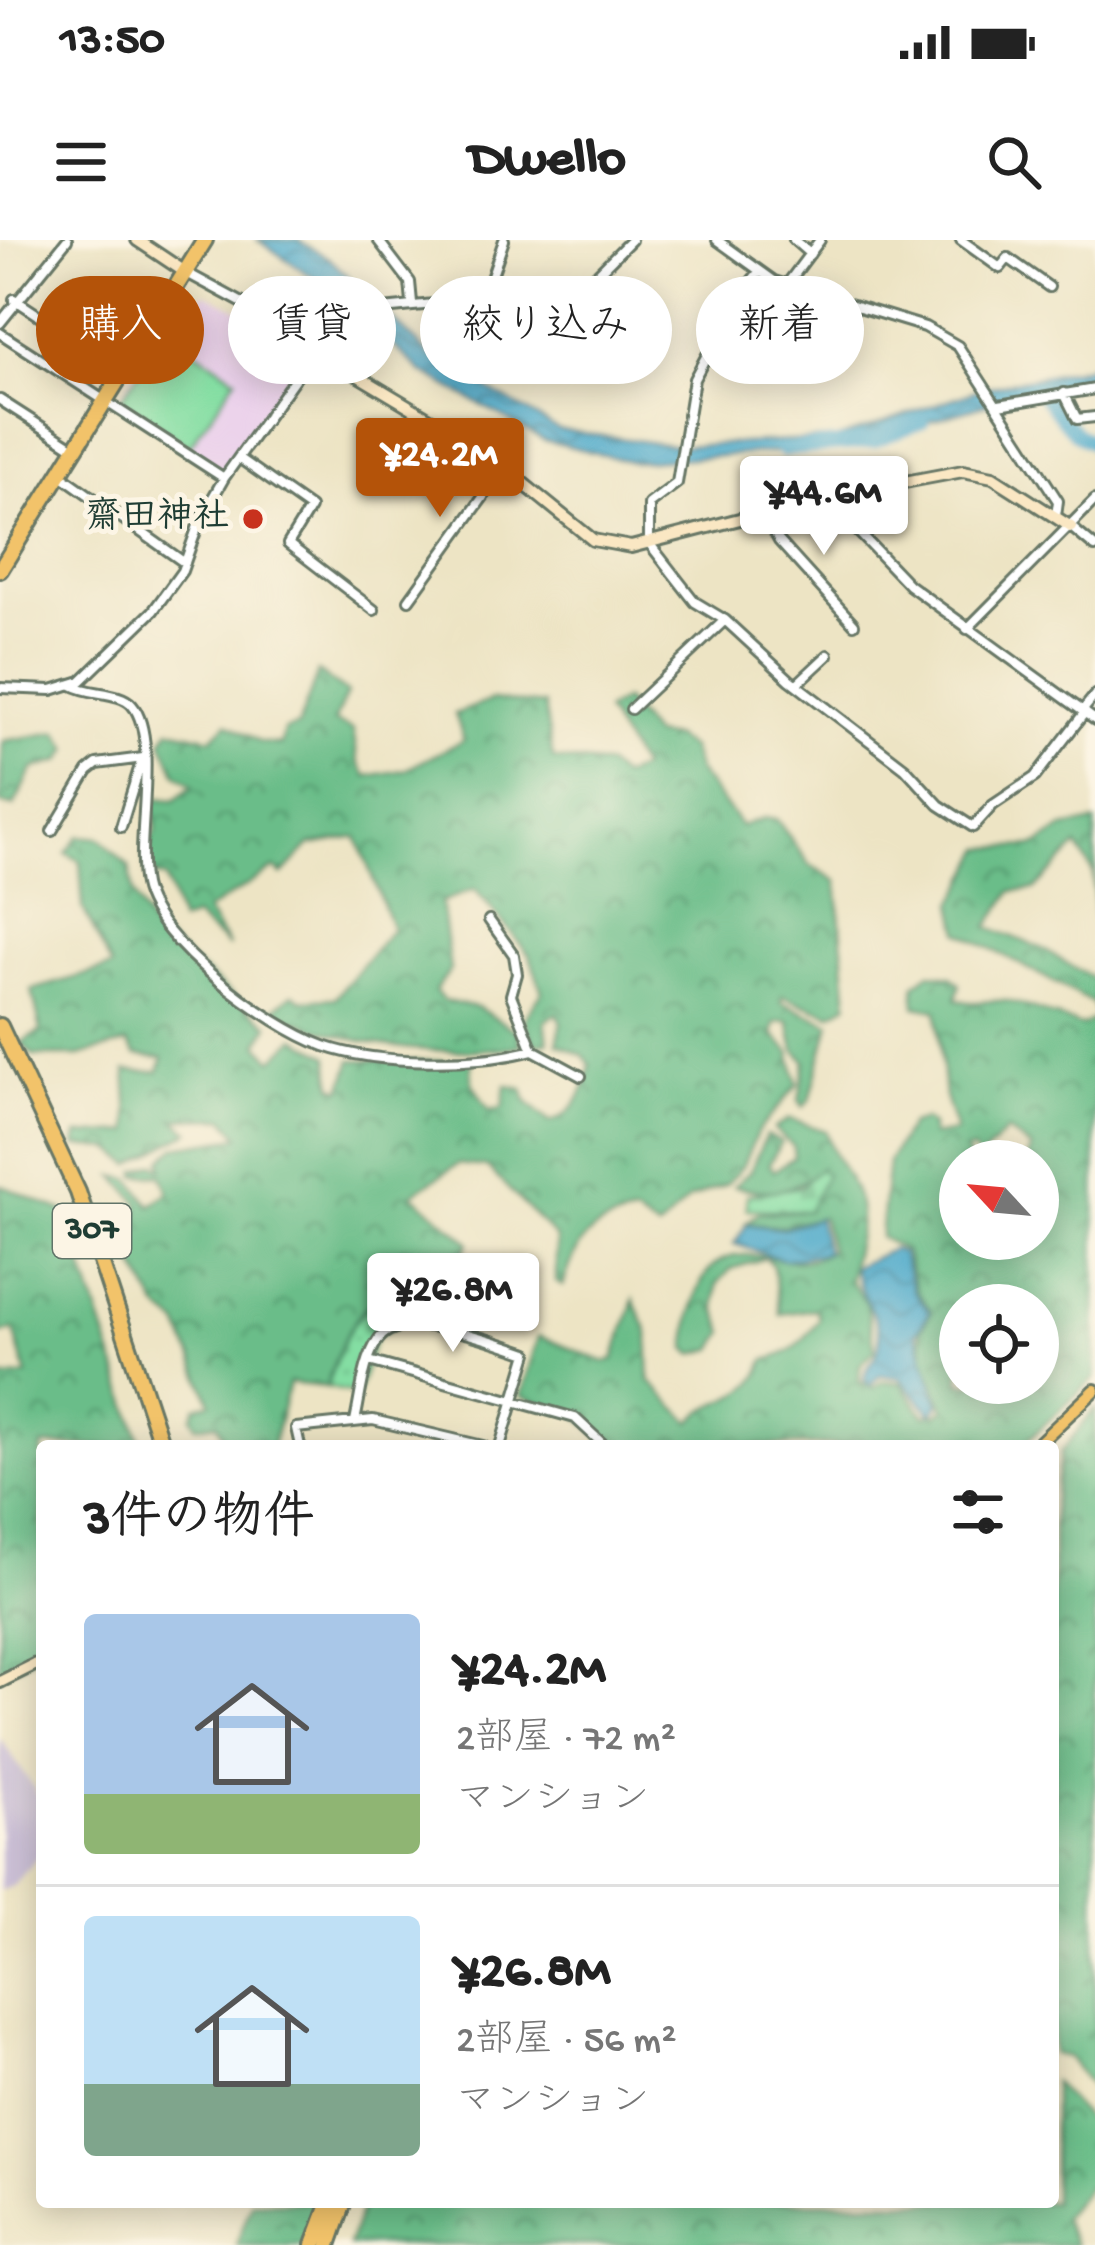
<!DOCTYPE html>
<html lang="ja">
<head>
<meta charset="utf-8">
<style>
  :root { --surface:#fff; --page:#f6f6f6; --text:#222; --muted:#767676; --line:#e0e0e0; --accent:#b45309 }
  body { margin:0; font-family:"Gochi Hand","Klee One",sans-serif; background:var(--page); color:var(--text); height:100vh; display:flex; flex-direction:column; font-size:45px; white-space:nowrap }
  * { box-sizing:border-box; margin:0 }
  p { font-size:39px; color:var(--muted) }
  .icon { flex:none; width:66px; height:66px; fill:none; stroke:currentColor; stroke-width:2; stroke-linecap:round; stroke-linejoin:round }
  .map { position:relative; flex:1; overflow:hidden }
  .sheet { position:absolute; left:36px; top:1200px; width:1023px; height:768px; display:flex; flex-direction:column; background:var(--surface); border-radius:12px; box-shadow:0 6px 30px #0003 }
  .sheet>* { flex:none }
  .hud { position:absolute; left:36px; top:36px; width:1023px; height:108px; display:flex; gap:24px }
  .needle { width:78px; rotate:296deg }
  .buttons { position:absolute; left:939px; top:900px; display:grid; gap:24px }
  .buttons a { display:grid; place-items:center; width:120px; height:120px; border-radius:50%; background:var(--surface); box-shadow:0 6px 30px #0003; font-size:60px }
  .price { position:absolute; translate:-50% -102px; padding:0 27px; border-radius:12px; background:#fff; color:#222; font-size:39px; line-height:78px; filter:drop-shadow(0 3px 6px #0008) }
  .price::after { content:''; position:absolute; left:50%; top:72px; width:36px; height:27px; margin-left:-18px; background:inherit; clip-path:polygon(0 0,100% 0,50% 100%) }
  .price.active { background:var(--accent); color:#fff }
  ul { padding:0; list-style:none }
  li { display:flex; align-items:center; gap:36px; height:300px; padding:0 48px }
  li+li { border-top:3px solid var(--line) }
  li span { display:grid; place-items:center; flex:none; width:336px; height:240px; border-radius:12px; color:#555 }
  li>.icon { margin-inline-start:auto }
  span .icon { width:144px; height:144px; fill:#fffc; stroke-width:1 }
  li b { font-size:51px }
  h2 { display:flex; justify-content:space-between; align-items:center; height:144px; padding:0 48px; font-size:51px }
  .tag { padding:0 42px; border-radius:54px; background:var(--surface); box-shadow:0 6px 30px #0003; font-size:42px; line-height:108px }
  .tag.active { background:var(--accent); color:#fff }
  .status { display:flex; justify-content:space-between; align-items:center; height:84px; padding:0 60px; background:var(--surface); direction:ltr }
  .status svg { height:33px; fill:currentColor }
  header { display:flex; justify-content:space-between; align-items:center; height:156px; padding:0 48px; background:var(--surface); font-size:54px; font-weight:800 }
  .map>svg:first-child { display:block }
</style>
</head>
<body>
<div class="status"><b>13:50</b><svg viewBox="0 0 49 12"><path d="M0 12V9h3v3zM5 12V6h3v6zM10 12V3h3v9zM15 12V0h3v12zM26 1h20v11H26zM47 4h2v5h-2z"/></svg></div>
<header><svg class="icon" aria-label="menu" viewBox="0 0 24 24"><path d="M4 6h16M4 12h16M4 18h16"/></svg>Dwello<svg class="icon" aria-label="search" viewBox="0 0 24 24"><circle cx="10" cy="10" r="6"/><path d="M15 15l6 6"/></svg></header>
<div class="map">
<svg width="1095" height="2005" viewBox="0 0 1095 2005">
  <defs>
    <pattern id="grass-dots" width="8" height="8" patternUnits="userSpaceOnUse" patternTransform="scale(3)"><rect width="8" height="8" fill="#84dea3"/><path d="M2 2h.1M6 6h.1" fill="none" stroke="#72bf8d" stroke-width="1.8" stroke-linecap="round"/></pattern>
    <pattern id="forest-crowns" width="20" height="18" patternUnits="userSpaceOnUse" patternTransform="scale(3)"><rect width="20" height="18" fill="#6bbd89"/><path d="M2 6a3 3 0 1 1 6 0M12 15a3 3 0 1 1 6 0" fill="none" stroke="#579b71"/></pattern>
    <pattern id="cemetery-stones" width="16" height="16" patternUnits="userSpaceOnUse" patternTransform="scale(3)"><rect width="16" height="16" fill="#84dea3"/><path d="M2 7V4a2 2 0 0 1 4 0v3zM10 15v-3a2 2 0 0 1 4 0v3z" fill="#72bf8d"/></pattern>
    <pattern id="water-waves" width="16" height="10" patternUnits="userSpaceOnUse" patternTransform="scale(3)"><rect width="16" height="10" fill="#4ca9ca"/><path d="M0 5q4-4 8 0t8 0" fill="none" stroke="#3f8ba5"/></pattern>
  </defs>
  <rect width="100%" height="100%" fill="#fcf5e5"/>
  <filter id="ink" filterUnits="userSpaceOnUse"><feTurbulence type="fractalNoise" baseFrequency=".00833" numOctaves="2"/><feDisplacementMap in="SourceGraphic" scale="24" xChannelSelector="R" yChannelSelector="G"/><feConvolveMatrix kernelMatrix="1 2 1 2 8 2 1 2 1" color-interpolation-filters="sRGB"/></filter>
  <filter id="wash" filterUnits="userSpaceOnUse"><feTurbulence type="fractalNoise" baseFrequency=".004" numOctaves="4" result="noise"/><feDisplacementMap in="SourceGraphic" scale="48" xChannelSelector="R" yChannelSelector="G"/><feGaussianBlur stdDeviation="2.7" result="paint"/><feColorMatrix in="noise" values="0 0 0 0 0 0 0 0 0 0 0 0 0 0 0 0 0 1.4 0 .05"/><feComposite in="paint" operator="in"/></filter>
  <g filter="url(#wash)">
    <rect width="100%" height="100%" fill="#ede4c4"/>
    <path fill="#ebd1eb" d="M204 53 280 90 307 110 222 232 117 161 172 73 179 75 187 63 194 67Z"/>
    <path fill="#cbbfd5" d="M0 1498 42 1560V1612L13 1646 0 1651Z"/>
    <path fill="url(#grass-dots)" stroke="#528e6c" stroke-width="3" d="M402 1044 409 1079 376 1096 357 1154 326 1147C342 1101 355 1064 402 1044Z"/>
    <path fill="url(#forest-crowns)" stroke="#457d5e" stroke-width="3" fill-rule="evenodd" d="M318 432 347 453 334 482 353 490 358 522 367 536 405 530 464 500 455 474 492 460 544 465 553 519 606 525 621 537 641 529 605 471 624 460 652 495 674 498 690 508 698 532 741 586 764 578 777 580 810 625 837 641 848 764 831 774 782 756 781 762 830 783 810 860 803 867 799 860 806 821 795 810 789 781 775 783 773 794 790 812 798 844 758 891 742 927 726 944 689 959 658 990 635 975C588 983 577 1002 563 1046L556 1042V998L487 927 458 924 412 954 469 1002 453 1034C439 1042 422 1037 406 1043 356 1060 342 1100 326 1147L289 1143 272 1206H228L217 1183 196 1186 192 1177 196 1167 211 1162 179 1085 159 1069 134 1023 139 963 115 936 131 939 151 966 169 952 162 935 137 936V931L155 924 163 929 162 920 176 907 240 897 225 878 174 879 190 891 131 925 112 909 76 906 78 895 130 892 126 831 159 832 163 818 136 815 127 803 79 816H34L21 803 41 791 32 750 112 727 83 668 80 621 66 613 79 596 100 598 129 627 133 654 152 689 269 785 259 804 273 820 296 798 329 816 333 846 342 849 352 820 471 821 472 843 489 870 503 868 506 845 523 849 527 862 550 882C576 875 587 848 590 824L583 815 557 803 562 782 557 773 545 781 548 802 533 804 524 779 542 752 530 716 475 649 441 662 450 730 435 751 444 761 477 767 519 793 521 806C434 818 351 808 272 770L293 754 302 760 335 758 392 689 357 597 310 605 282 635 275 628 206 671 229 707 194 677 180 682 165 638 146 634 144 610 156 591 153 558 175 560 193 545 177 534 162 501 170 489 212 498 227 483 260 502 281 505 284 490 298 486Z
      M58 492 69 509 61 521 33 529 14 566 0 564 3 501Z
      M1095 582V677L1093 632 1077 606 1035 649 1012 651 988 687 1041 708 1095 740V772L1093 763 960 692 954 663 984 608 1036 606 1064 588Z
      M929 733 951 736 960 744 956 759C976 766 986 759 1006 761 1020 762 1064 781 1083 786L1095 778V1138L1023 1204 611 1206 576 1174 521 1156 538 1096 605 1122 614 1120 634 1060 648 1092 650 1141 691 1182C716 1153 753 1164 765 1120 792 1115 804 1101 819 1079L816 1069 780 1074 773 1026 765 1018 731 1029 717 1044 716 1068 725 1092 714 1109 693 1114 687 1108C699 950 784 1051 830 1010L822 977 781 987 746 983 759 973 808 971 820 929C792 953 769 955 734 946L750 931 766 895 781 902 769 924 774 931 794 917 793 906 774 889 789 879 826 891C832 920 858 943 860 972 862 994 850 1018 850 1041L866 1062 875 1110 860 1125 859 1141 873 1148 883 1141 901 1143 925 1176 940 1173 944 1168 924 1119 920 1090 932 1072 916 1050 905 1011 880 997 888 922 910 884 925 880 931 886V896L956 892 945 857 937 770 915 766V745ZM1007 891 1031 908 1027 921H1038V999H960V921H971L965 911 973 910 979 919ZM960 1065H1038V1143H960Z
      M0 945 65 972 142 1206H42V1413L0 1434V1139L27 1135 14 1090 0 1094Z
      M1095 1168V1852L1068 1817 1053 1814V1263L1061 1212Z
      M1053 1842 1095 1887V1939L1062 1978 1075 2005H348L364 1962H1053Z
      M252 1962H320L302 2005H236Z"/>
    <path fill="url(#cemetery-stones)" stroke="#528e6c" stroke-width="3" d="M819 929 826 934 808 971 747 969V955L800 947Z"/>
    <path fill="#84dea3" stroke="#528e6c" stroke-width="3" d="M167 91 236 138 189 207 120 160Z"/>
    <path fill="url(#water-waves)" stroke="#36737f" stroke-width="3" d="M258 0H297L330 19 432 117 559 190 678 206 836 199 983 148 1095 125V140L1031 151 838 208 632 222 544 200 422 132 336 53Z
      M818 978 826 1013 784 1020 734 1004 747 984 781 989Z
      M893 1009 902 1013 913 1050 930 1072 916 1093 939 1164 932 1174 900 1138 880 1135 870 1146 864 1139C865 1125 873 1124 877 1113 888 1083 856 1053 854 1027Z"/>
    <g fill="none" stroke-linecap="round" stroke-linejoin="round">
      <path stroke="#4ca9ca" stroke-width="15" d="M1035 148C1057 165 1067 196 1095 203
        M783 210 873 201 922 181"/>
    </g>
  </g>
  <g filter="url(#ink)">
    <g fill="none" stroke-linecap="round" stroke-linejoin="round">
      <g stroke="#677766" stroke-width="14">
        <path id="street" d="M378 0 410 42 412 63
          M717 0 774 41 925 87 958 106 1058 261 1056 276
          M794 0 810 14
          M961 0 1000 28 1008 18 1049 47
          M759 32 738 57 694 139 677 243 649 264V303L695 362 725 380 790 440 905 528 939 565 973 587 993 565 1035 537 1085 472
          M788 43 820 0
          M575 51 596 82 622 103 642 84
          M14 59 55 86 90 46
          M484 59 504 0
          M0 83 67 0
          M0 93 224 238
          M720 97 764 133
          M308 104 339 80 382 69 581 50 631 0
          M1064 153 1077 179 1095 177
          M0 160 73 207
          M999 165 1095 149
          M239 218 310 268 288 304 374 370
          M58 233 185 323
          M825 257 909 345 1095 480
          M764 273 779 301 854 384
          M1071 287 1095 307
          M409 360 504 228
          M967 389 1095 260
          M797 444 828 415
          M72 445C89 455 120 451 132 465 160 497 135 601 144 645 156 703 269 786 324 806 378 825 478 825 533 810L581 836
          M0 448 52 450 81 441 153 371 182 331 200 280 224 238 315 110 287 87 185 32
          M631 469 725 380
          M1083 470 1095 455
          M121 587 142 519
          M52 591 88 531 97 524 143 518
          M489 680 514 715 517 734 511 755 533 810
          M369 1121 575 1178 605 1206
          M355 1181C361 1155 363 1121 378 1100 403 1065 493 1102 528 1113L500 1206
          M300 1206 296 1188 373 1180 483 1206"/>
      </g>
      <g stroke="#677766" stroke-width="16">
        <path id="secondary" d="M137 0 185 32
          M315 110 482 210 593 300 631 307 825 257 963 231 993 237 1071 287
          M0 1442 42 1421"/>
      </g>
      <g stroke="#677766" stroke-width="16">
        <path id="primary" d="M1036 1206 1095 1150"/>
      </g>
      <g stroke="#677766" stroke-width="20">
        <path id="highway" d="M0 330 205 0
          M0 786 78 952 162 1206
          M314 2005 330 1962
          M329 2005 344 1962"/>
      </g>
      <use href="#street" stroke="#fff" stroke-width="8"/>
      <use href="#secondary" stroke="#fae7c3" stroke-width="10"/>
      <use href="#primary" stroke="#f2c36a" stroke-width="10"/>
      <use href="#highway" stroke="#f2c36a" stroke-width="14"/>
    </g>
  </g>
  <circle fill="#c8321e" stroke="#fcf5e5" stroke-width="4.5" cx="253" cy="279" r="12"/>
  <g text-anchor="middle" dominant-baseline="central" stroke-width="10" stroke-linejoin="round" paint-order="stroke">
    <rect fill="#fcf5e5" stroke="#617469" stroke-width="3" x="53" y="964" width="78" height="54" rx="9"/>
    <g font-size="33" font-weight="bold" fill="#1f3d34">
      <text x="92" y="991">307</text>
    </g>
    <g font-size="36" font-weight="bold" fill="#1f3d34" stroke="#fcf5e5" text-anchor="end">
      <text x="229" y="279">齋田神社</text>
    </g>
  </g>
</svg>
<div class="buttons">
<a><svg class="needle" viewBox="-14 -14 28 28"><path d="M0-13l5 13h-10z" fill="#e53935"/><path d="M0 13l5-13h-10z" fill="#767676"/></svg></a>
<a><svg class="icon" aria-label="locate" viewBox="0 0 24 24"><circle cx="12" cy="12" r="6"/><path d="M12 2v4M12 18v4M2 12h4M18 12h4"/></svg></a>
</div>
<b class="price active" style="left:440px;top:280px">¥24.2M</b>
<b class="price" style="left:824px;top:318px">¥44.6M</b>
<b class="price" style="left:453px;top:1115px">¥26.8M</b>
<div class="hud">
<a class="tag active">購入</a>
<a class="tag">賃貸</a>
<a class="tag">絞り込み</a>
<a class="tag">新着</a>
</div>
<section class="sheet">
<h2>3件の物件<svg class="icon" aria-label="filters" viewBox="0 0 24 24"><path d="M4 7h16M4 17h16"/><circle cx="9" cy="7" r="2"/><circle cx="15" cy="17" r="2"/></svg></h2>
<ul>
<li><span style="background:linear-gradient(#a9c7e8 75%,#8fb573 0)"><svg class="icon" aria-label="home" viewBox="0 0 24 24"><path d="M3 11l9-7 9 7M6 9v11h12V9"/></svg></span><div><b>¥24.2M</b><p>2部屋 · 72 m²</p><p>マンション</p></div></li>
<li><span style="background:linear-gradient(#bfe0f5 70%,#7fa58c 0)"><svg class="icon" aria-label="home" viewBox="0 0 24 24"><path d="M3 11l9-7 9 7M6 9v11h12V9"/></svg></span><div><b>¥26.8M</b><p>2部屋 · 56 m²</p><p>マンション</p></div></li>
</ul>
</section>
</div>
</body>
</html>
